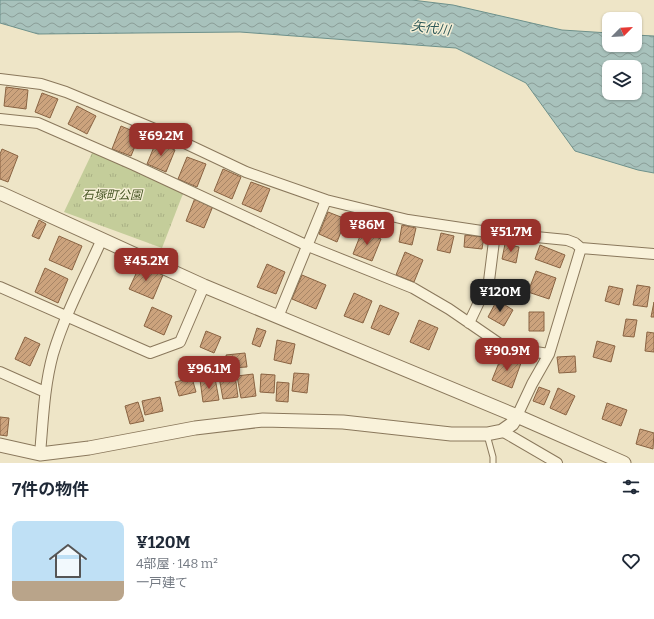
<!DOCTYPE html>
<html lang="ja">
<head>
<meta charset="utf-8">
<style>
  :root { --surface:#fff; --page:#f6f6f7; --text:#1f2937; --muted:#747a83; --accent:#99322c }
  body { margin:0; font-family:Bitter,"Noto Sans JP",serif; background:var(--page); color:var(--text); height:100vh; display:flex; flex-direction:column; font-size:15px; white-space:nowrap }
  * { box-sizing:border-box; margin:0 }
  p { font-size:13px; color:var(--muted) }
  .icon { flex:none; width:22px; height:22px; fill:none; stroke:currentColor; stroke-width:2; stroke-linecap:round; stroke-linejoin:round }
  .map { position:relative; height:463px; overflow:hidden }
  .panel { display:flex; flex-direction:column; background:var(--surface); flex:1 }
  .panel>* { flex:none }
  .needle { width:26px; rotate:66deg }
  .controls { position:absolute; left:602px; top:12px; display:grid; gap:8px }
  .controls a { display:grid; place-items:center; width:40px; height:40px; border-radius:8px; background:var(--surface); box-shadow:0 1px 3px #0004; font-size:20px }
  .price { position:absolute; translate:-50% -34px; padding:0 9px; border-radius:8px; background:var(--accent); color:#fff; font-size:13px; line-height:26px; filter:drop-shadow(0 1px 2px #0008) }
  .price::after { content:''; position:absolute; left:50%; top:24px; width:12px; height:9px; margin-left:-6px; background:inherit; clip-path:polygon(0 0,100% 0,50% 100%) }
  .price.active { background:#222; color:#fff }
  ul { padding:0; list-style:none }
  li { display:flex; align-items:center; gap:12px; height:100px; padding:0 12px }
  li span { display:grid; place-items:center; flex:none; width:112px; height:80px; border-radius:8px; color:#555 }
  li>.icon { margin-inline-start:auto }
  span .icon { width:48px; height:48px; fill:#fffc; stroke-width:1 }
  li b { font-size:17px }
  h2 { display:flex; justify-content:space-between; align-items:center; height:48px; padding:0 12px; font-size:17px }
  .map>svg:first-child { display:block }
</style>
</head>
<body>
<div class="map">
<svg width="654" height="463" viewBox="0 0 654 463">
  <defs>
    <pattern id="park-tufts" width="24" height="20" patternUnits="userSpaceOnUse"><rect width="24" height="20" fill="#c4cd9a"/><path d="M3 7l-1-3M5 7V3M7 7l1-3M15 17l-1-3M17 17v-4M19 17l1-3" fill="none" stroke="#a9b084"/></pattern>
    <pattern id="water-waves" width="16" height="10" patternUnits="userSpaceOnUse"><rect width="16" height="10" fill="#a8c2bc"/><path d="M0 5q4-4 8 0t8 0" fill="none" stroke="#8a9e98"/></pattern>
    <pattern id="building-hatch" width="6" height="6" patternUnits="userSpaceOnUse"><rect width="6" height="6" fill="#cca37d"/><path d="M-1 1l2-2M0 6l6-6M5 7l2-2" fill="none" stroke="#a78566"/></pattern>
  </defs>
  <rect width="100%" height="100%" fill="#eee5c7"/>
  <path fill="url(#park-tufts)" d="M93 151 184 191 162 248 64 212Z"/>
  <path fill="url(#water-waves)" stroke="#6e918b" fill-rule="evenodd" d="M0 0H412L453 5 562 30 609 33V45H635V35L654 36V173L638 170 575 151 526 83 456 48 240 32 38 34 0 23ZM609 67H635V93H609Z"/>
  <path fill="url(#building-hatch)" stroke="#896342" d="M6 87 28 90 26 109 4 106Z
    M42 93 58 99 50 118 35 112Z
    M77 106 96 116 87 134 68 124Z
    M121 126 140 134 131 156 112 149Z
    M156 142 175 150 166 172 147 164Z
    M2 149 18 156 8 182 0 179V154Z
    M187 157 206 164 197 187 178 179Z
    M223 169 241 177 232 199 214 191Z
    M251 182 270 189 261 212 242 204Z
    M195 198 213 206 204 228 186 221Z
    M328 212 346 219 337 242 319 234Z
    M364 218 375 223 371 232 360 226Z
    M39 220 46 224 39 239 32 236Z
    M402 225 416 228 412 245 399 242Z
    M362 231 381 239 372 261 353 254Z
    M441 233 454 236 450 253 437 250Z
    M465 235 484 237 482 249 464 247Z
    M59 236 82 246 72 270 49 260Z
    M505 244 519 247 516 263 502 259Z
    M540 245 565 255 560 268 535 259Z
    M405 252 423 260 414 282 396 275Z
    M267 264 285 272 276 294 257 287Z
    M140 265 163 275 153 299 129 289Z
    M45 268 68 279 58 303 35 292Z
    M536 271 556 278 549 299 528 292Z
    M302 275 326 285 316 309 292 299Z
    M637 285 650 287 647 307 633 305Z
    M609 286 623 289 619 305 605 301Z
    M354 293 372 301 363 323 344 316Z
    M497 300 513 310 504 326 488 317Z
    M654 302V317H651Z
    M380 305 399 313 389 335 371 328Z
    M152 307 172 316 164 335 144 326Z
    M529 312H544V331H529Z
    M626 319 637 320 634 337 623 336Z
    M419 320 438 328 429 350 410 342Z
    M257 328 266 331 260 347 252 344Z
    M206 331 221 337 214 353 200 347Z
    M647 332 654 333V352L645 351Z
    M25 337 40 344 30 366 15 359Z
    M277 340 295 344 291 364 274 360Z
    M597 341 615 346 611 362 593 357Z
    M245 353 247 367 228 368 226 355Z
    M502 355 521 363 512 388 492 380Z
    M575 356 576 372 559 373 557 357Z
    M294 373 309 374 307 393 292 391Z
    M253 374 256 396 241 398 237 376Z
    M261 374 275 375 274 393 260 392Z
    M235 375 238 397 223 399 219 377Z
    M192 378 196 392 179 396 175 382Z
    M215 378 219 400 203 402 200 380Z
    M277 382 289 383 288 402 276 401Z
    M539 387 550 391 544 405 533 401Z
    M558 388 575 396 566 415 550 408Z
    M160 397 163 411 145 415 142 401Z
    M138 402 144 421 130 424 125 406Z
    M607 403 627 410 621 426 602 419Z
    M0 417 9 418 7 436 0 435Z
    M640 429 654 433 653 449 636 444Z"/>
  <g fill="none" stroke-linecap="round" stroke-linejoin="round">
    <g stroke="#8a785c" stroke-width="7">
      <path id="service" d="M487 435 493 457V463"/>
    </g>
    <g stroke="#8a785c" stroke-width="12">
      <path id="minor" d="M0 79 41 84 66 92 155 129 246 172 326 200 408 220 495 233 567 240 575 243 581 248 654 254
        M0 119 38 123 134 165 308 246 413 288 449 309 500 344 515 349 549 354
        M0 287 150 353 180 342 204 286
        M278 317 326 200
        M469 323 489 281 495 233
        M0 372 45 392
        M517 416 532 384 549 354 581 248
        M502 431 557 463
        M40 454C43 421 44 387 53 354 65 314 85 277 102 239"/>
    </g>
    <g stroke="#8a785c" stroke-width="15">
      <path id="tertiary" d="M0 193 204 286 517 416 624 463
        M0 445 40 454 89 448 195 428 263 420 343 422 451 434H487L502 431 512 424 517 416"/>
    </g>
    <use href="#service" stroke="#f9f2da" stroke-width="5"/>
    <use href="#minor" stroke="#f9f2da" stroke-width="10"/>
    <use href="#tertiary" stroke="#f9f2da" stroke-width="13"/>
  </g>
  <g text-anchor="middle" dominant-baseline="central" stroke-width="3" stroke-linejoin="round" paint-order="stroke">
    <g font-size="12" font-style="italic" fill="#485726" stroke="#f6efd6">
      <text x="112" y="195">石塚町公園</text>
    </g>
    <g font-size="13" font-style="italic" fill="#2f5a5a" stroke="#f6efd6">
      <text transform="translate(431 28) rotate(7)">矢代川</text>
    </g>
  </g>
</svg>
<div class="controls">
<a><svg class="needle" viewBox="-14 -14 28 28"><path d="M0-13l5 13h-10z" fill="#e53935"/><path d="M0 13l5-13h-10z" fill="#747a83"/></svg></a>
<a><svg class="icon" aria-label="layers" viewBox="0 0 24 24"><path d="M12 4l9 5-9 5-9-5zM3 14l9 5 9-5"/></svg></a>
</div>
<b class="price" style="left:161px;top:157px">¥69.2M</b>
<b class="price" style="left:367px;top:246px">¥86M</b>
<b class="price" style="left:511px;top:253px">¥51.7M</b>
<b class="price" style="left:146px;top:282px">¥45.2M</b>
<b class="price active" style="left:500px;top:313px">¥120M</b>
<b class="price" style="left:507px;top:372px">¥90.9M</b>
<b class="price" style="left:209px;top:390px">¥96.1M</b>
</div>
<section class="panel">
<h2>7件の物件<svg class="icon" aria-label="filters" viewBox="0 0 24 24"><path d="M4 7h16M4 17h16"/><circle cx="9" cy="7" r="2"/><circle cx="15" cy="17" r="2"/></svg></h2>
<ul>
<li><span style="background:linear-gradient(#bfe0f5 75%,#b9a48a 0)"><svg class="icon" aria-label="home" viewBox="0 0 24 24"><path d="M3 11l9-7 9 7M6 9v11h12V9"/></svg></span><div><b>¥120M</b><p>4部屋 · 148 m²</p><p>一戸建て</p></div><svg class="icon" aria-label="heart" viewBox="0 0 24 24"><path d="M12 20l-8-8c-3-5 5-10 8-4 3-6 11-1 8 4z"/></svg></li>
</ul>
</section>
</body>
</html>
